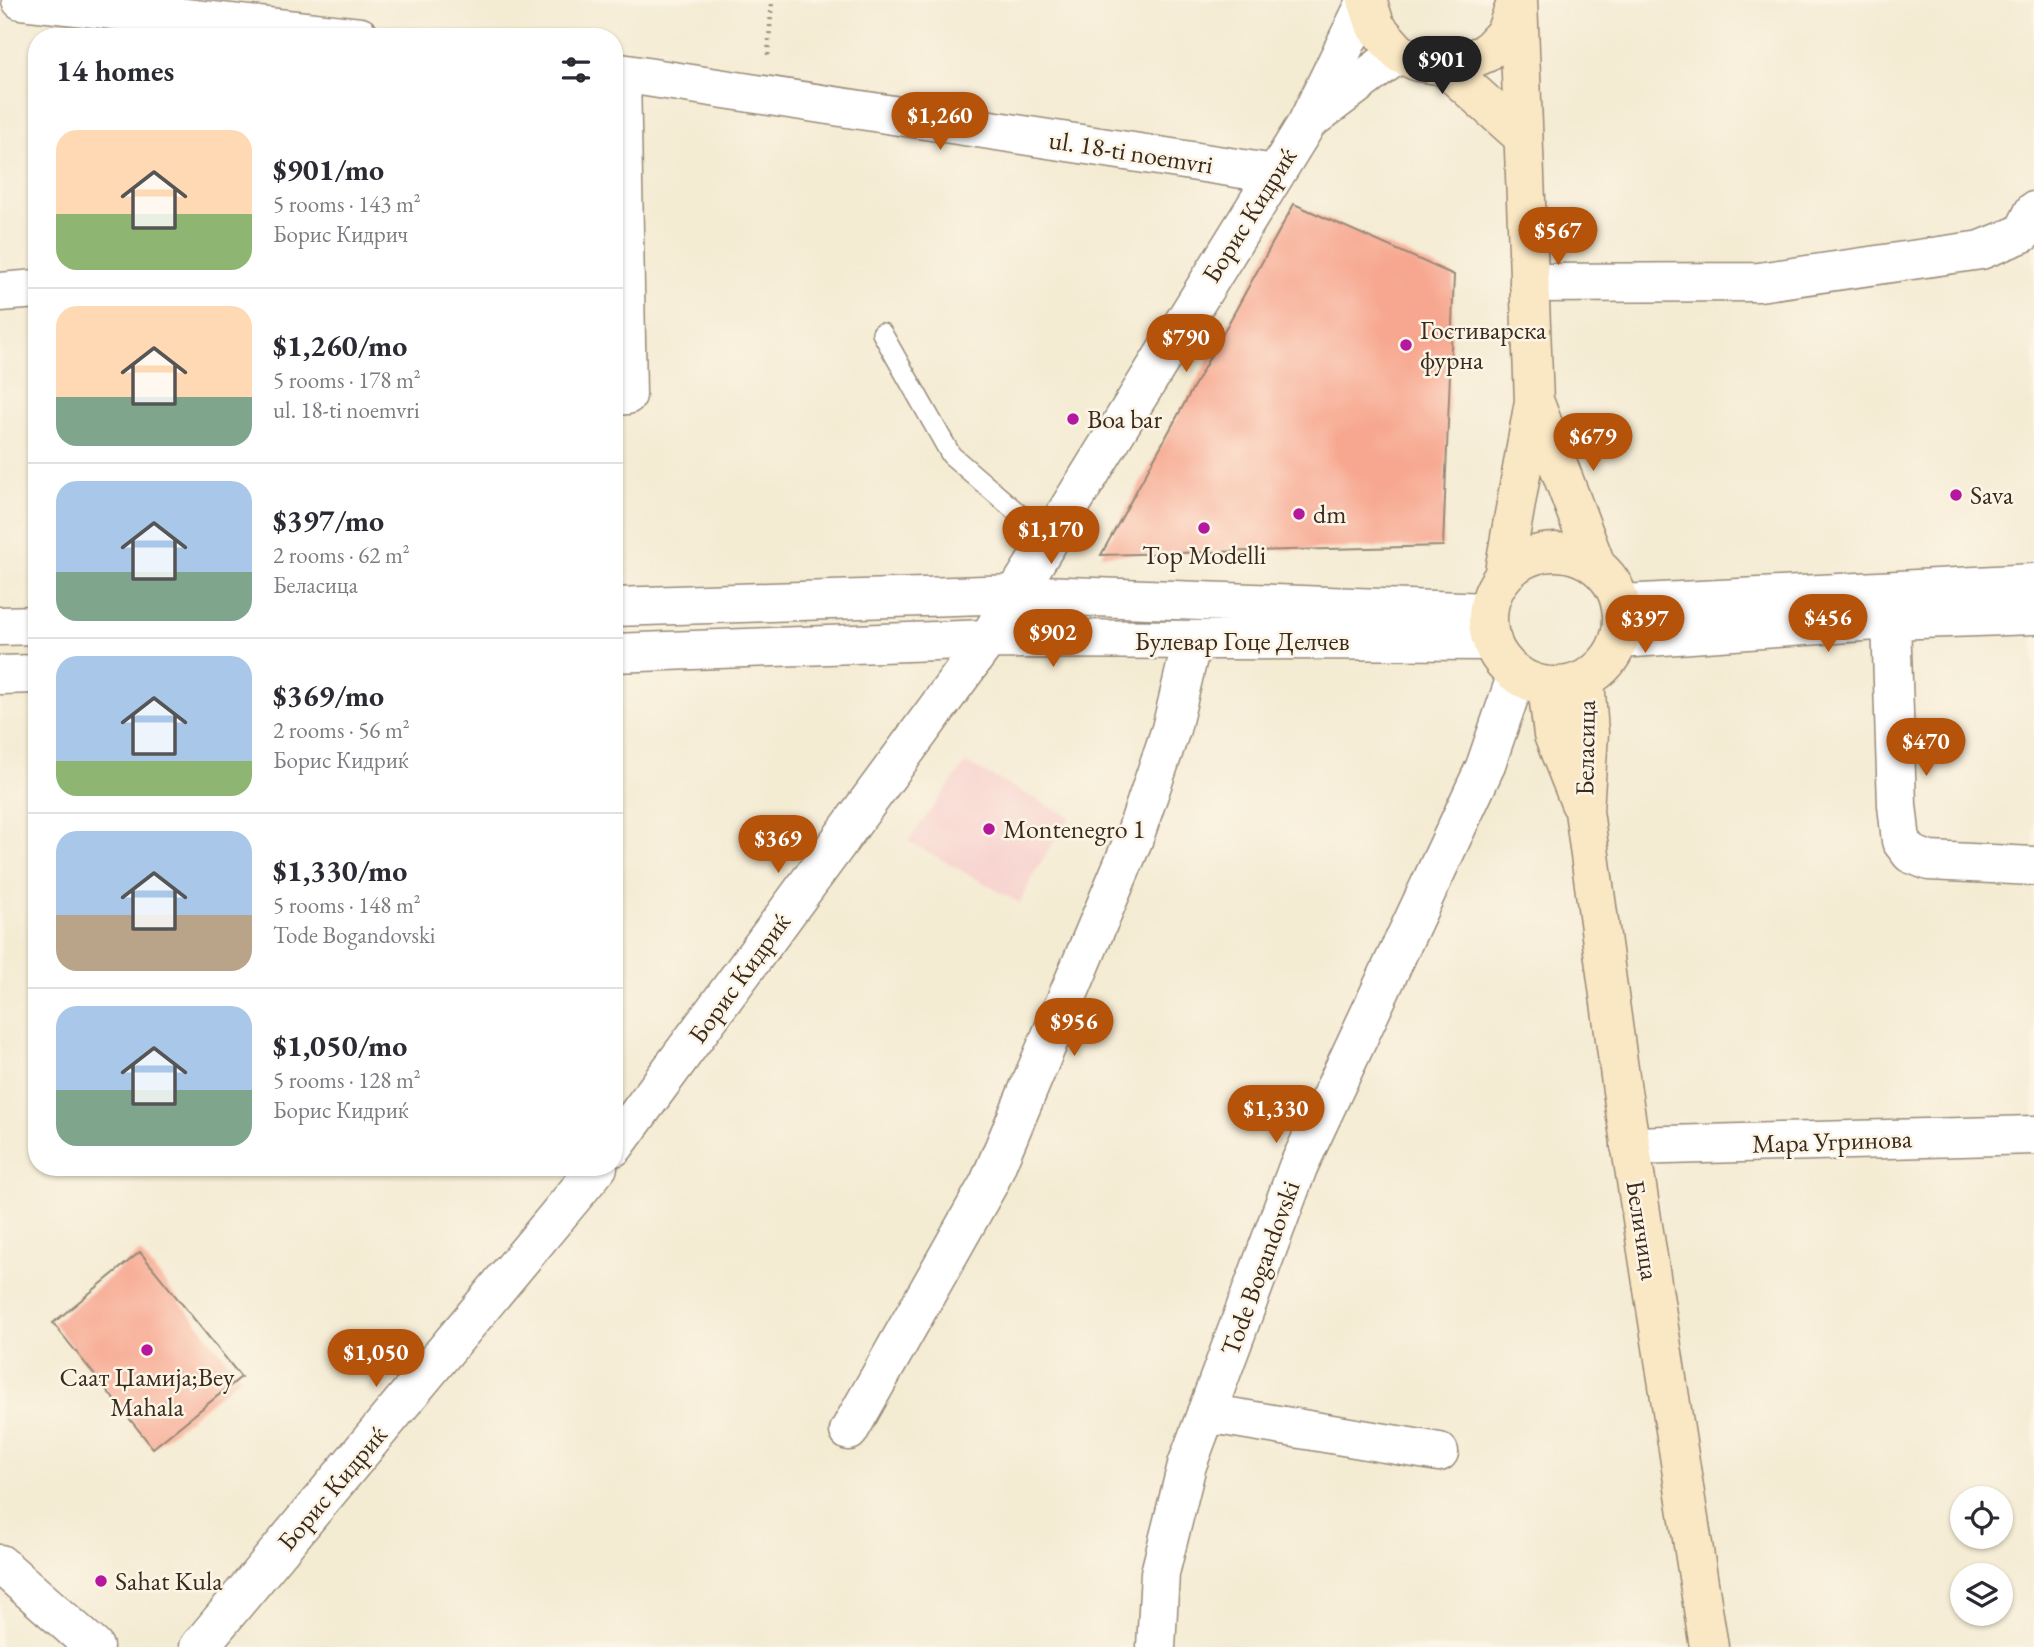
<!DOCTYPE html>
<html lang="en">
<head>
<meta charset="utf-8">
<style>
  :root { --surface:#fff; --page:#f2f2f3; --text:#2b2b33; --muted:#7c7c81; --line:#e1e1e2; --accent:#b45309 }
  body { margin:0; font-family:"EB Garamond",serif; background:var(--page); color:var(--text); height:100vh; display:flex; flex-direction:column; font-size:26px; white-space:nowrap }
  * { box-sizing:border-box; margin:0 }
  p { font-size:23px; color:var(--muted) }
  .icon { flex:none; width:38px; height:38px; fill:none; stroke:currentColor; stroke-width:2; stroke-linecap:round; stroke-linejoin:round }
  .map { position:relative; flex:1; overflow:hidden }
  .drawer { position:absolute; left:28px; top:28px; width:595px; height:1148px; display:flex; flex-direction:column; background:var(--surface); border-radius:28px; box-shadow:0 2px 5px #0004 }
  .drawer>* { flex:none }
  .buttons { position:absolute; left:1950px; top:1486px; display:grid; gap:14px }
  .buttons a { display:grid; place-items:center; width:63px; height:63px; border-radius:50%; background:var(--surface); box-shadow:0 2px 5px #0004; font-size:35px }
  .price { position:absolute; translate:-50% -60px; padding:0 16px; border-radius:24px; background:var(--accent); color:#fff; font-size:23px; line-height:46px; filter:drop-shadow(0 2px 4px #0008) }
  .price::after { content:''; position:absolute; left:50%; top:42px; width:21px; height:16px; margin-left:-10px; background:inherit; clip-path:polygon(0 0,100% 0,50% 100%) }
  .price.on { background:#222; color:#fff }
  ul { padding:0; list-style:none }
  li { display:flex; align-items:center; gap:21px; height:175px; padding:0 28px }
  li+li { border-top:2px solid var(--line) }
  li span { display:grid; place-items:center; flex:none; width:196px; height:140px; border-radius:21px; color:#555 }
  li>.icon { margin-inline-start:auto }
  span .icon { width:84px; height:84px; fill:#fffc; stroke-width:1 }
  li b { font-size:30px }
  h2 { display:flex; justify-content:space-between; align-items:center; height:84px; padding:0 28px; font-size:30px }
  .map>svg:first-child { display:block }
</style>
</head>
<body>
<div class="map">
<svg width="2034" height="1647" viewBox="0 0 2034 1647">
  <rect width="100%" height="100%" fill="#fcf5e5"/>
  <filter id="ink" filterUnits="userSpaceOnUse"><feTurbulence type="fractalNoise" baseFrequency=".0143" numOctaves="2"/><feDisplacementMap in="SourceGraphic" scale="14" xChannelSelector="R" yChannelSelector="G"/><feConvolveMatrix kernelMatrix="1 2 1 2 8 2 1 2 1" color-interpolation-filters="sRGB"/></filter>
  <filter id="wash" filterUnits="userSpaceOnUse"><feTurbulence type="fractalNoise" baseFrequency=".00686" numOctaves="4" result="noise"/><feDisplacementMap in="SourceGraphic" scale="28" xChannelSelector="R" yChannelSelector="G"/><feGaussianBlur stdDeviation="1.57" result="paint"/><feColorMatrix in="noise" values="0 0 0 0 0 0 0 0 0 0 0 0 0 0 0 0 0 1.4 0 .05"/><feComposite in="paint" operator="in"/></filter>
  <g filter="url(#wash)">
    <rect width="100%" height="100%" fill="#f4ebd3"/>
    <path fill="#f7d0cd" d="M966 763 1070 817 1035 872 1020 903 908 841Z"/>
    <g id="blocks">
      <path fill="#f7a790" d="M1294 204 1454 275 1443 546 1101 555Z
        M140 1252 241 1377 153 1448 53 1323Z"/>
    </g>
  </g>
  <g filter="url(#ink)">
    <use href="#blocks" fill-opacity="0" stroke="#988a78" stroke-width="2"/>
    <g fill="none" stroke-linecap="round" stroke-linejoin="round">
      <g stroke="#988a78" stroke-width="22">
        <path id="service" d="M882 333 951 455 1049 540"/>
      </g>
      <g stroke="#988a78" stroke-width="41">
        <path id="minor" d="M21 0 360 37
          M614 72 1275 174
          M1314 117 1399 53
          M1529 283 1759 282 1981 250 2023 233 2034 211
          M0 292 37 289
          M614 396 627 395 621 73
          M1621 604 2034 583
          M614 607 1015 594 1488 612
          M1891 620 1897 805 1901 841 1911 854 1929 861 2034 866
          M0 626 37 625
          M1620 639 1891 620 2034 615
          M614 653 988 639 1492 641
          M0 675 37 674
          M1630 1146 2034 1135
          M614 1147 988 639 1307 123 1367 0
          M1206 1413 1439 1452
          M849 1431 989 1183 1134 838 1171 729 1192 641
          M0 1564 94 1647
          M199 1647 598 1167
          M1156 1647 1160 1573 1187 1465 1298 1167 1485 767 1517 674"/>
      </g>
      <g stroke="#988a78" stroke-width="41">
        <path id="secondary" d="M1367 0 1376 27 1399 53 1418 62 1444 66 1462 63 1486 53 1505 33 1516 3
          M1444 66 1522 136
          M1535 403 1596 565
          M1488 619a67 67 0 1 1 134 0a67 67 0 1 1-134 0Z
          M1503 577 1534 401 1518 0
          M1585 679 1589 733 1584 811 1622 1091 1709 1647
          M1547 686 1553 735 1580 803"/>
      </g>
      <path stroke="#988a78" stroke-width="4.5" stroke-dasharray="2 5" stroke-linecap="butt" d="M768 55 772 0"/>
      <use href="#service" stroke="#fff" stroke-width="19"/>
      <use href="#minor" stroke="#fff" stroke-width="38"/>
      <use href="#secondary" stroke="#fae7c3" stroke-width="38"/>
    </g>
  </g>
  <g fill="#b5179e" stroke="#fcf5e5" stroke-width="2.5">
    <circle cx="1406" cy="345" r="7"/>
    <circle cx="1073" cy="419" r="7"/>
    <circle cx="1956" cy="495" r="7"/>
    <circle cx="1299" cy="514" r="7"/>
    <circle cx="1204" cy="528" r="7"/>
    <circle cx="989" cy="829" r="7"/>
    <circle cx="147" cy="1350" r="7"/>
    <circle cx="101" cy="1581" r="7"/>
  </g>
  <g text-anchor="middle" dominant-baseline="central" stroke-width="5" stroke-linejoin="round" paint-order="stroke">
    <g font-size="26" fill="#3b2a1e" stroke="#fcf5e5">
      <text transform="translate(1131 152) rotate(9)">ul. 18-ti noemvri</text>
      <text transform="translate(1249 215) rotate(-58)">Борис Кидриќ</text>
      <text x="1242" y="641">Булевар Гоце Делчев</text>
      <text transform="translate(1585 748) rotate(-89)">Беласица</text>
      <text transform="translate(739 978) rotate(-54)">Борис Кидриќ</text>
      <text transform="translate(1832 1141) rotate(-2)">Мара Угринова</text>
      <text transform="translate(1643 1230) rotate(81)">Беличица</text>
      <text transform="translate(1260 1268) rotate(-70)">Tode Bogandovski</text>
      <text transform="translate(332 1488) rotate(-50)">Борис Кидриќ</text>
    </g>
    <g font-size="26" fill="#3b2a1e" stroke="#fcf5e5" text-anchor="start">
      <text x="1420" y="330">Гостиварска<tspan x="1420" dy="30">фурна</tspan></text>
      <text x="1087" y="419">Boa bar</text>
      <text x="1970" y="495">Sava</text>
      <text x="1313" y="514">dm</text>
      <text x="1204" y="555" text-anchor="middle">Top Modelli</text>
      <text x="1003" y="829">Montenegro 1</text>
      <text x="147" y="1377" text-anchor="middle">Саат Џамија;Bey<tspan x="147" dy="30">Mahala</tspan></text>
      <text x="115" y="1581">Sahat Kula</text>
    </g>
  </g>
</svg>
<div class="buttons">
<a><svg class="icon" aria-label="locate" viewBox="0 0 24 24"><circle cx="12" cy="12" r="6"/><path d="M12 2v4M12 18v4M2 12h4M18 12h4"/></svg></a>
<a><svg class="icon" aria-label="layers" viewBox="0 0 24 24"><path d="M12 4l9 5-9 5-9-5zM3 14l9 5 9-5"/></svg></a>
</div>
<b class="price on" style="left:1442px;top:96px">$901</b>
<b class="price" style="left:940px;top:152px">$1,260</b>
<b class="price" style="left:1558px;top:267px">$567</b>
<b class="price" style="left:1186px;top:374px">$790</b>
<b class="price" style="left:1593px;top:473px">$679</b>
<b class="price" style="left:1051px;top:566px">$1,170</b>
<b class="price" style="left:1828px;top:654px">$456</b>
<b class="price" style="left:1645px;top:655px">$397</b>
<b class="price" style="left:1053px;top:669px">$902</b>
<b class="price" style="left:1926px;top:778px">$470</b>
<b class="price" style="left:778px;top:875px">$369</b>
<b class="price" style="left:1074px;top:1058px">$956</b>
<b class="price" style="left:1276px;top:1145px">$1,330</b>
<b class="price" style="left:376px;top:1389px">$1,050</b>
<section class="drawer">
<h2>14 homes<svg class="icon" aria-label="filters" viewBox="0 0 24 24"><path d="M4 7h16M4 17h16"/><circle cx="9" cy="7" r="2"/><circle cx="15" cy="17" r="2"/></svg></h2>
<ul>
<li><span style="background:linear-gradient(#ffd9b3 60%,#8fb573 0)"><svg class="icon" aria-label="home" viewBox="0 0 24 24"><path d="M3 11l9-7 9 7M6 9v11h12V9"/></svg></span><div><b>$901/mo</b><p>5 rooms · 143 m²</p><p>Борис Кидрич</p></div></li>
<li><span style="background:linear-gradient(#ffd9b3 65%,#7fa58c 0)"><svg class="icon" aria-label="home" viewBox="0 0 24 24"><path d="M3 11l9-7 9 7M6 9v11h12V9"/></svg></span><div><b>$1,260/mo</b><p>5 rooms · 178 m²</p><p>ul. 18-ti noemvri</p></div></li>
<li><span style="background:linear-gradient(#a9c7e8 65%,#7fa58c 0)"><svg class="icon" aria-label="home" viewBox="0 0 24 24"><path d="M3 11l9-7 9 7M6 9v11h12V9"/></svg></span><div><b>$397/mo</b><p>2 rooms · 62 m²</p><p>Беласица</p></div></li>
<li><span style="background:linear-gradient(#a9c7e8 75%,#8fb573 0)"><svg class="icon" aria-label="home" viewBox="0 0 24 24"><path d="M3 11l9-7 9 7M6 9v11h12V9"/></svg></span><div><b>$369/mo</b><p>2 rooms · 56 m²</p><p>Борис Кидриќ</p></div></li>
<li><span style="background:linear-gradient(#a9c7e8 60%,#b9a48a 0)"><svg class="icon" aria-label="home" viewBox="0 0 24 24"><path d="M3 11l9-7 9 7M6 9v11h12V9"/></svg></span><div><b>$1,330/mo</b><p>5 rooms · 148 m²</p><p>Tode Bogandovski</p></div></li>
<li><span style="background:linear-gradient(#a9c7e8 60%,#7fa58c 0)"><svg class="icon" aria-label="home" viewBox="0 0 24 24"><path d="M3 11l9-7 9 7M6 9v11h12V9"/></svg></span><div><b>$1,050/mo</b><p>5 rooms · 128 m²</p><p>Борис Кидриќ</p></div></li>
</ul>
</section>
</div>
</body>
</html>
